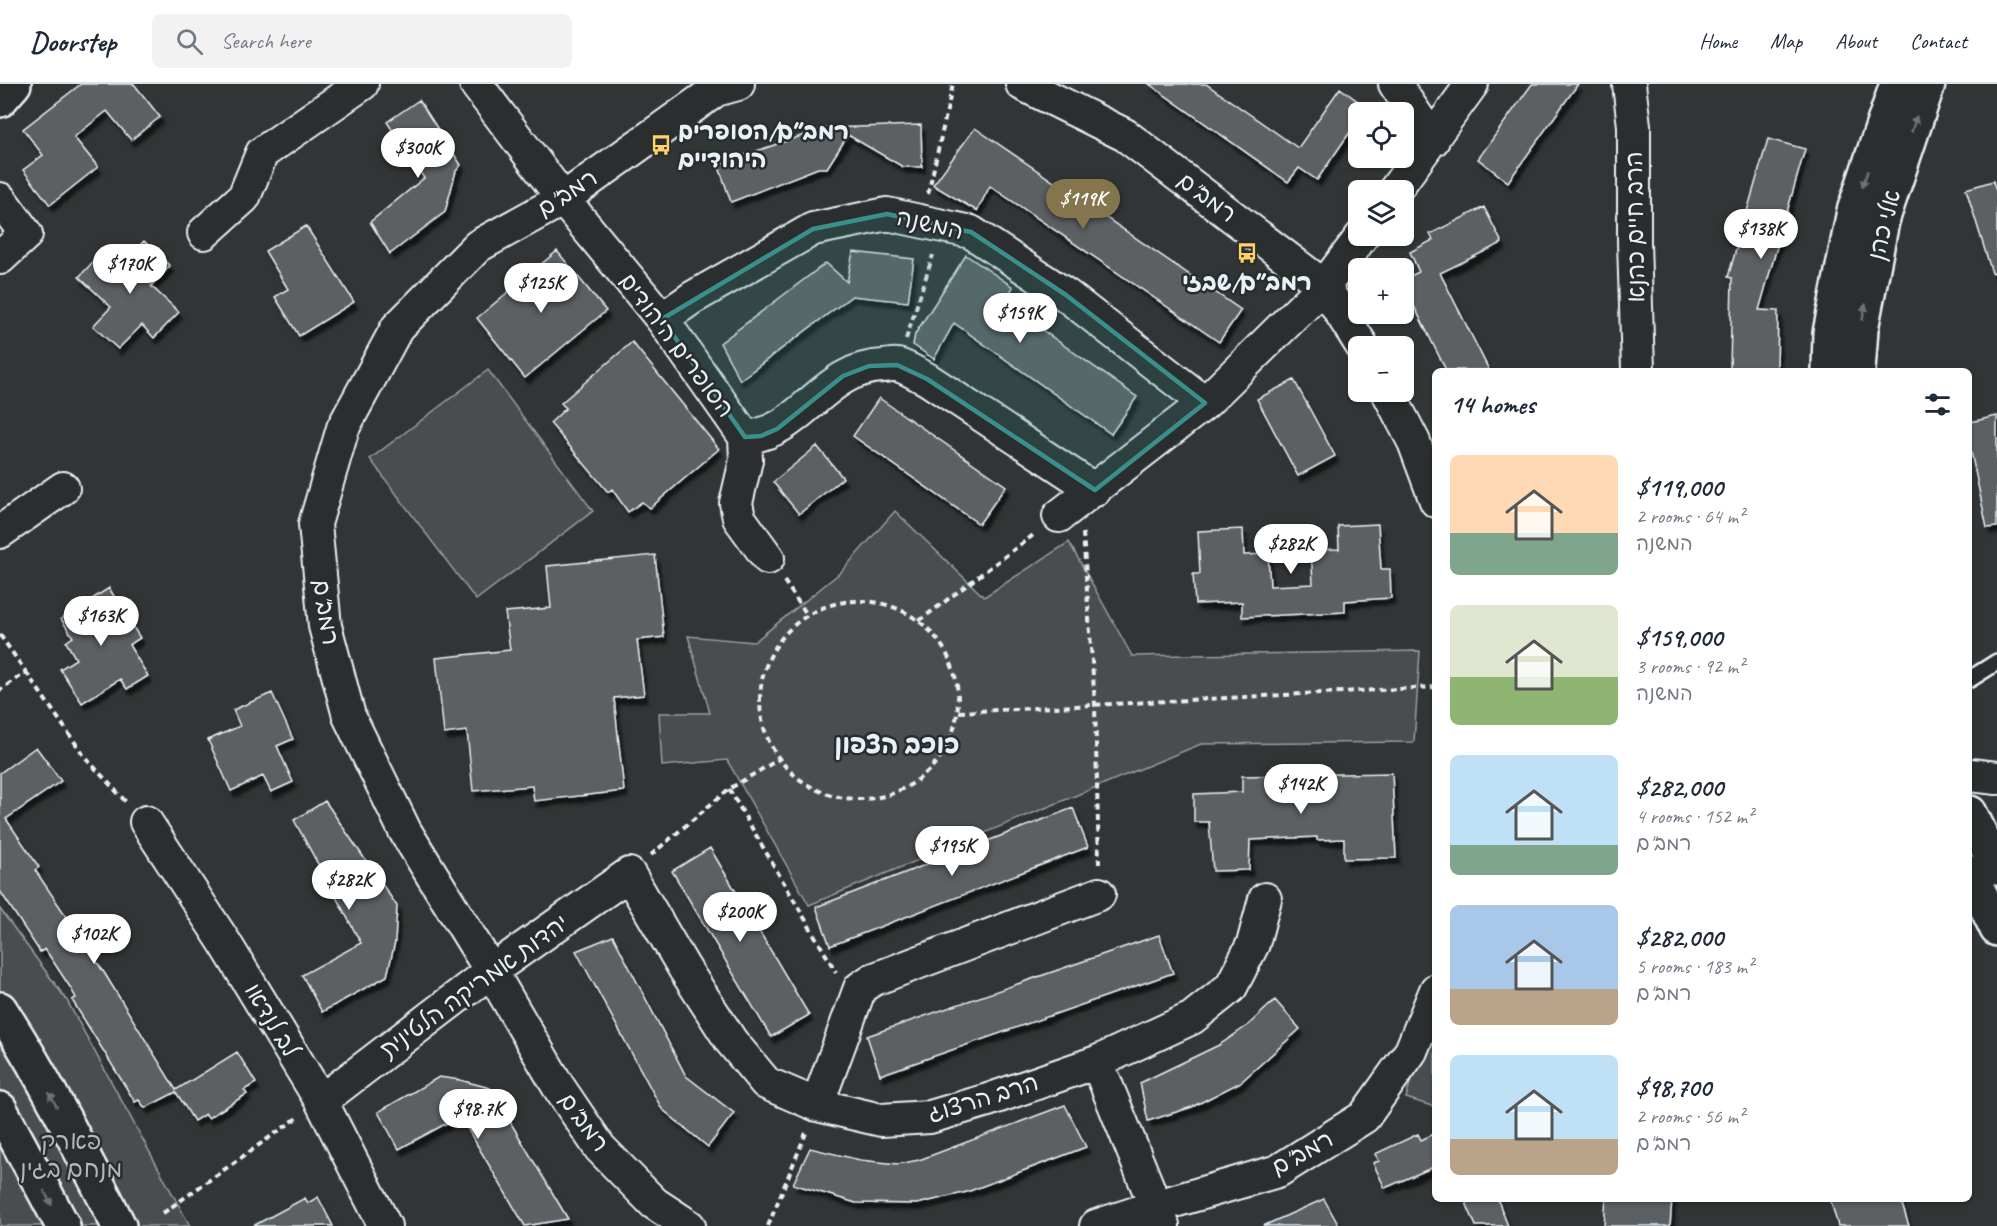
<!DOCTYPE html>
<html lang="en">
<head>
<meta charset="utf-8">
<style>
  :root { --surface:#fff; --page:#f2f2f3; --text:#1f2937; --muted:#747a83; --line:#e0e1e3; --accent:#84754c }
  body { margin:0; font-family:Caveat,"Playpen Sans Hebrew",sans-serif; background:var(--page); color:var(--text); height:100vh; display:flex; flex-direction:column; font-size:22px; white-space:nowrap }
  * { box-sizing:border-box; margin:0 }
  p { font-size:20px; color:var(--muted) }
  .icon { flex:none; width:33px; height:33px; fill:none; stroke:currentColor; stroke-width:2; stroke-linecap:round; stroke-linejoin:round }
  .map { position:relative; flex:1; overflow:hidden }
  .sheet { position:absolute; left:1432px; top:284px; width:540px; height:834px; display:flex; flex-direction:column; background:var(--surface); border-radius:9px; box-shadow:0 2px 4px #0004 }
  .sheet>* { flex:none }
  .buttons { position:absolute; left:1348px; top:18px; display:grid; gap:12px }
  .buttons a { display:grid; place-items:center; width:66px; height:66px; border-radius:9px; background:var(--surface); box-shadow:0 2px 4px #0004; font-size:30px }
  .price { position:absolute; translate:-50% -51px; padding:0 14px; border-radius:21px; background:#fff; color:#222; font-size:20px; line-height:39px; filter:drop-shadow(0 2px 3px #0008) }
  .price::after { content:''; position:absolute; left:50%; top:36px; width:18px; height:14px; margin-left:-9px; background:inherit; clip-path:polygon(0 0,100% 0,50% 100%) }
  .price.selected { background:var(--accent); color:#fff }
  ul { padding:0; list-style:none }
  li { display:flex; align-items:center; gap:18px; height:150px; padding:0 18px }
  li span { display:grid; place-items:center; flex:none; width:168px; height:120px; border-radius:9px; color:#555 }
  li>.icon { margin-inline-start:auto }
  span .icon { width:72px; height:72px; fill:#fffc; stroke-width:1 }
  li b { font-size:26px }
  h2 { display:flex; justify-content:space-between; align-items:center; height:72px; padding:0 18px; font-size:26px }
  header { display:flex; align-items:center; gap:36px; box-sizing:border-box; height:84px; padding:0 30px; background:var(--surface); border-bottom:2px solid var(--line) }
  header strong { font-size:28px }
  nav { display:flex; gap:33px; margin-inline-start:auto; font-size:21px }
  .search { width:420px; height:54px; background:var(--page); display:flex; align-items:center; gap:15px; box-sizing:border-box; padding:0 21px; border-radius:9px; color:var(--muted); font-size:22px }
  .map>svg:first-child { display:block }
</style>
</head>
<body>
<header>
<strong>Doorstep</strong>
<div class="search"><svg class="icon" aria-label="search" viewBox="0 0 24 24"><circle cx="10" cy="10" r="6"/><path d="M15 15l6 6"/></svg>Search here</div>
<nav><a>Home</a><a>Map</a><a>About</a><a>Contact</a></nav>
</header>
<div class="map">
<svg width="1997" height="1142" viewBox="0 0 1997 1142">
  <defs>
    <filter id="shadow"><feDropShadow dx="3.5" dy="6" stdDeviation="1.5" flood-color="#0009"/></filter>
  </defs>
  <rect width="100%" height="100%" fill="#323536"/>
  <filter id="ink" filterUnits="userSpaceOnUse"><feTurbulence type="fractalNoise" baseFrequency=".0167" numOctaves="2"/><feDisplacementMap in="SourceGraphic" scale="12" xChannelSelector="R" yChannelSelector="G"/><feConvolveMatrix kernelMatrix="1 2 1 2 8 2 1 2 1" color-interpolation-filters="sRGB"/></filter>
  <g filter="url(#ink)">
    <path fill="#494d4f" stroke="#989fa4" stroke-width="1.5" d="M488 286 593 427 476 516 370 375Z
      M895 427 984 513 1069 458 1132 572 1420 567 1414 658 1201 660 809 821 727 676 662 682 659 629H710L688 552 754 558 841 488Z
      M0 825 66 915 190 1142H0Z
      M1435 942V1023L1406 1014 1415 980Z"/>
    <path fill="#5c6063" stroke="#e8f1f8" stroke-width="1.5" filter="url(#shadow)" d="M81 0H134L160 33 131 56 107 27 74 53 98 83 50 121 23 86 43 71 23 45Z
      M1149 0H1206L1298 64 1340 4 1367 24 1364 28H1359V35L1317 96 1299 84 1288 98Z
      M1532 0H1578L1508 98 1478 75Z
      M419 16 461 81 456 87 445 128 390 170 370 138 424 94 387 38Z
      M921 41 922 83H903L848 51 827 84H818L731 118 718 80 825 44Z
      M975 44 1241 226 1219 258 990 102 977 127 933 101Z
      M1768 55 1805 65 1759 226 1778 227 1777 286H1730L1732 194 1728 193Z
      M1993 97 1997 110V188L1992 189 1966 105Z
      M1484 123 1502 159 1440 189 1489 286H1446L1404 202V195L1419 188 1410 168 1433 156 1430 150Z
      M306 142 354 218 299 252 275 213 288 205 265 167Z
      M144 157 170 182 151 202 179 228 154 254 142 241 118 265 93 242 111 223 79 193 102 168 118 184Z
      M557 167 606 227 525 294 477 234Z
      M853 168 914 175 908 218 852 212 740 296 720 259 826 179 847 198Z
      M966 171 1013 203 1004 219 1137 313 1111 350 954 239 934 275 913 261 915 250Z
      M632 258 719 365 650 424 642 418 628 428 612 405 608 408 550 339 566 324 561 319Z
      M1294 296 1335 372 1298 392 1257 315Z
      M879 314 1006 402 979 440 853 352Z
      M1997 332V443L1987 444 1970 363V338Z
      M817 362 843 394 799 430 773 398Z
      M1378 440 1381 485H1390L1391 514 1345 517V528L1242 533V518L1195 520 1193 490H1200L1198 447 1243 445 1244 471 1268 470 1270 502 1313 500 1311 466 1339 465 1338 442Z
      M655 471 664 553 637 556 644 611 614 614 624 707 534 717 532 702 473 707 467 647 444 650 436 574 510 566 505 528 551 524 547 482Z
      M109 504 140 554 129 561 148 592 127 605 120 595 82 619 60 585 76 575 66 558 73 553 61 535Z
      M272 609 293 655 277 662 293 698 271 708 263 692 231 707 208 656 240 642 233 626Z
      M36 663 61 697 6 735 39 783 35 786 105 890 176 1006 237 968 256 999 244 1006 247 1010 208 1034 205 1030 194 1037 176 1008 145 1024 139 1016 135 1018 72 916 76 914 70 903 45 865 40 868 0 807V689Z
      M1392 689 1396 774 1344 775V755L1317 756V753L1250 756 1249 786 1213 787 1209 738H1194V710L1242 708V692Z
      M325 717 397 822 395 858 387 892 322 928 302 891 361 859 294 736Z
      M1073 724 1088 763 830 862 816 823Z
      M710 764 809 931 771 953 672 787Z
      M1159 851 1173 889 880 991 867 952Z
      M613 852 686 992 734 1029 708 1063 662 1025 576 867Z
      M1275 916 1300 945 1241 998 1192 1023 1148 1037 1140 999 1219 961 1247 942Z
      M439 993 460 996 490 1004 568 1135 525 1142 460 1032 399 1065 378 1028Z
      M1065 1021 1086 1063 967 1108 917 1120 856 1119 793 1100 810 1064 860 1076 898 1080 919 1076Z
      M1436 1049V1082L1385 1104 1373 1079 1379 1077 1375 1070 1418 1050 1421 1056Z
      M318 1113 333 1142H253L305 1114 308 1119Z
      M1464 1114H1497L1508 1142H1476Z
      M1606 1114H1672L1670 1142H1604Z
      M1830 1114H1900L1909 1142H1838Z
      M1324 1115 1339 1142H1263Z"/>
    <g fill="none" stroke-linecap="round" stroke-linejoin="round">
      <g stroke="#e8f1f8" stroke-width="20">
        <path id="lane" d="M1970 595 1997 578"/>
      </g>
      <g stroke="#e8f1f8" stroke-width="36">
        <path id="street" d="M476 0 563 115 662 235 745 353C802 350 822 284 883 282 887 282 893 280 897 281 907 283 918 291 927 295L1095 406
          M1022 0 1125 51 1324 202 1362 262
          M1395 0 1433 56
          M1629 0 1634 42V158L1638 286
          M1395 106 1472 0
          M0 115 26 150 0 174
          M204 149 244 113 262 69 362 0
          M662 235 692 214 813 145 887 130 971 148 1066 211 1205 319
          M1388 308 1414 358 1436 417
          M745 353 746 376 736 419 739 434 768 474
          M1059 432 1205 319 1324 202 1362 152
          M0 448 63 404
          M1970 691 1997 694
          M146 738 225 859 321 1017 385 1142
          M1097 978 1163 1141
          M321 1017 491 887 629 790 684 884 731 957 766 999 817 1021 881 1036 930 1033 988 1016 1097 978 1192 934 1231 903 1253 860 1265 815
          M817 1021 860 904 872 896 1099 810
          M689 1142 654 1119 600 1064 558 1002 491 887 405 747 349 632 325 542 315 440 343 344 397 244 478 162 563 115 716 6 738 0
          M1096 1142 1154 1123 1278 1087 1364 1033 1411 967 1436 906"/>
      </g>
      <g stroke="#e8f1f8" stroke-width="38">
        <path id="secondary" d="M0 16 14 0
          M1829 286 1830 249 1854 127 1897 0
          M1858 286 1861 245 1882 137 1928 0
          M1970 729 1997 784
          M1970 789 1997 845
          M0 925C45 994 82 1069 119 1142
          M0 1025 63 1142"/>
      </g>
      <path stroke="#e8f1f8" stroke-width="4" stroke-dasharray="6 4.5" stroke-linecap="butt" d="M928 110 953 0
        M906 255 933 171
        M1083 449 1095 621 1099 780
        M784 497 808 532
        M760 616a99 99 0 1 1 198 0a99 99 0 1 1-198 0Z
        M919 537 1036 449
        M0 551 26 588 0 606
        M26 588 85 673 126 718
        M959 628 1436 603
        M729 705 836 888
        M651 771 729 705 779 675
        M163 1129 297 1034
        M768 1142 806 1049"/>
      <use href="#lane" stroke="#2a2d2e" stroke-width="15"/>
      <use href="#street" stroke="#2a2d2e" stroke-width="32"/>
      <use href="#secondary" stroke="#2a2d2e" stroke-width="33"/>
    </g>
    <defs><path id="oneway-solid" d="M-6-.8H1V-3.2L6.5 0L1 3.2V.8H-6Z" transform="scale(1.5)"/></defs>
    <g fill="#6c7275">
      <use href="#oneway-solid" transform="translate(1914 40) rotate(-72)"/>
      <use href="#oneway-solid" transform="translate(1865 95) rotate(109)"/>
      <use href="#oneway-solid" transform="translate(1864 228) rotate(-79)"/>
      <use href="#oneway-solid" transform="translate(53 1016) rotate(-119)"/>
      <use href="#oneway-solid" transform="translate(48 1114) rotate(62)"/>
    </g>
  </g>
  <path fill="#3a8f8a" fill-opacity="0.2" stroke="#3a8f8a" stroke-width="4.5" stroke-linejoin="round" d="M887 130 971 148 1066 211 1205 319 1095 406 927 295 897 281 869 282 843 292 777 345 761 352 745 353 662 235 813 145Z"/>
  <defs>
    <g id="bus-bare" transform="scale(1.62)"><path d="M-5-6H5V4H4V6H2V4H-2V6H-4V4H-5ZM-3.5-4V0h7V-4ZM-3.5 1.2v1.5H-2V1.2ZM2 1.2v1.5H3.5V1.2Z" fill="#ffd166" stroke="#2a2d2e" stroke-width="2.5" paint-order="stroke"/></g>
  </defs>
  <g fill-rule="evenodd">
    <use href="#bus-bare" x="661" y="61"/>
    <use href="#bus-bare" x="1247" y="169"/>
  </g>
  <g text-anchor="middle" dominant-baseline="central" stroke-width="5" stroke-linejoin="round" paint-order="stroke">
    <g font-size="24" font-weight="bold" fill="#e8f1f8" stroke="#2a2d2e" text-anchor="start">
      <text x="678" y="47">רמב״ם/הסופרים<tspan x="678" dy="28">היהודיים</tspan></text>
      <text x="1247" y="198" text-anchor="middle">רמב״ם/שבזי</text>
    </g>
    <g font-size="24" fill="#e8f1f8" stroke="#2a2d2e">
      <text transform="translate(567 109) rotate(-33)">רמב"ם</text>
      <text transform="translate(1207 113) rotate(37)">רמב"ם</text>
      <text transform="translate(930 140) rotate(13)">המשנה</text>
      <text transform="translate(1884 141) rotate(-76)">אלי כהן</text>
      <text transform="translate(1635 143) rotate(-91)">הרב חיים כהנא</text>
      <text transform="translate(677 261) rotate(53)">הסופרים היהודים</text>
      <text transform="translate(326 528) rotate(81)">רמב"ם</text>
      <text transform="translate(474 902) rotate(-36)">יהדות אמריקה הלטינית</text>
      <text transform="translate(272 936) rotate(59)">לב לנדאו</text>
      <text transform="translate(983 1014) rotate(-17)">הרב הרצוג</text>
      <text transform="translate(584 1038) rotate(54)">רמב"ם</text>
      <text transform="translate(1302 1069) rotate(-29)">רמב"ם</text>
    </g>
    <g font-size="24" fill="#b0b8bd" stroke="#2a2d2e">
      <text x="71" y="1057">פארק<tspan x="71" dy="28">מנחם בגין</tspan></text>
    </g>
    <g font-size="26" font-weight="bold" fill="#e8f1f8" stroke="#2a2d2e">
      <text x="897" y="660">כוכב הצפון</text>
    </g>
  </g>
</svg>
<div class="buttons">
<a><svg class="icon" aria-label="locate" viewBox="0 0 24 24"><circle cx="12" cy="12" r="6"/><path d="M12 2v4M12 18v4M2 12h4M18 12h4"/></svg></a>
<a><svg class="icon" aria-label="layers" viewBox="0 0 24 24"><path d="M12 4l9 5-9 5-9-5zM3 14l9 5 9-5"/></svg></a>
<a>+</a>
<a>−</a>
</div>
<b class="price" style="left:418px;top:95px">$300K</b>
<b class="price selected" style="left:1083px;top:146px">$119K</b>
<b class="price" style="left:1761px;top:176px">$138K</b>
<b class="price" style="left:130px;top:211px">$170K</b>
<b class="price" style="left:541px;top:230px">$125K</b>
<b class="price" style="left:1020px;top:260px">$159K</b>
<b class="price" style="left:1291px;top:491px">$282K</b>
<b class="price" style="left:101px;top:563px">$163K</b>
<b class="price" style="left:1301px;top:731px">$142K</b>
<b class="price" style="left:952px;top:793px">$195K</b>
<b class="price" style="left:349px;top:827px">$282K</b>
<b class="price" style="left:740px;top:859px">$200K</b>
<b class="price" style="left:94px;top:881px">$102K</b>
<b class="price" style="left:478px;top:1056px">$98.7K</b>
<section class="sheet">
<h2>14 homes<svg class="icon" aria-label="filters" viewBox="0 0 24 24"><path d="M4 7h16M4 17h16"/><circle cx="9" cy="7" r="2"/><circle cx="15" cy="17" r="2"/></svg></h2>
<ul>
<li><span style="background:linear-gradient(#ffd9b3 65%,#7fa58c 0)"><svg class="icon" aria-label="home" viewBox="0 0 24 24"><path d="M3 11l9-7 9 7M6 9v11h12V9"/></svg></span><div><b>$119,000</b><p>2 rooms · 64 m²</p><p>המשנה</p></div></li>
<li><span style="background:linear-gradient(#dfe7d0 60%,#8fb573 0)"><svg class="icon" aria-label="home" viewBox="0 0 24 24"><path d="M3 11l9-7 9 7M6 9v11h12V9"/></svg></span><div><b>$159,000</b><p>3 rooms · 92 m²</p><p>המשנה</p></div></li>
<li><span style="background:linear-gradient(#bfe0f5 75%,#7fa58c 0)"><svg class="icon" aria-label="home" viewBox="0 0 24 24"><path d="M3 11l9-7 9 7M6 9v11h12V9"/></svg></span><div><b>$282,000</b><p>4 rooms · 152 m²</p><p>רמב&quot;ם</p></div></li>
<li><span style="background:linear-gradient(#a9c7e8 70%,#b9a48a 0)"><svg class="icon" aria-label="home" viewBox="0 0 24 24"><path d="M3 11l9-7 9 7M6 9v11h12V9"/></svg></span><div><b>$282,000</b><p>5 rooms · 183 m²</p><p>רמב&quot;ם</p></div></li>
<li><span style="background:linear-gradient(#bfe0f5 70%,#b9a48a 0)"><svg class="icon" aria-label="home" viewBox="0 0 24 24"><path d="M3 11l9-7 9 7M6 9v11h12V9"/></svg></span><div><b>$98,700</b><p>2 rooms · 56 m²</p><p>רמב&quot;ם</p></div></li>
</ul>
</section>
</div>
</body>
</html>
